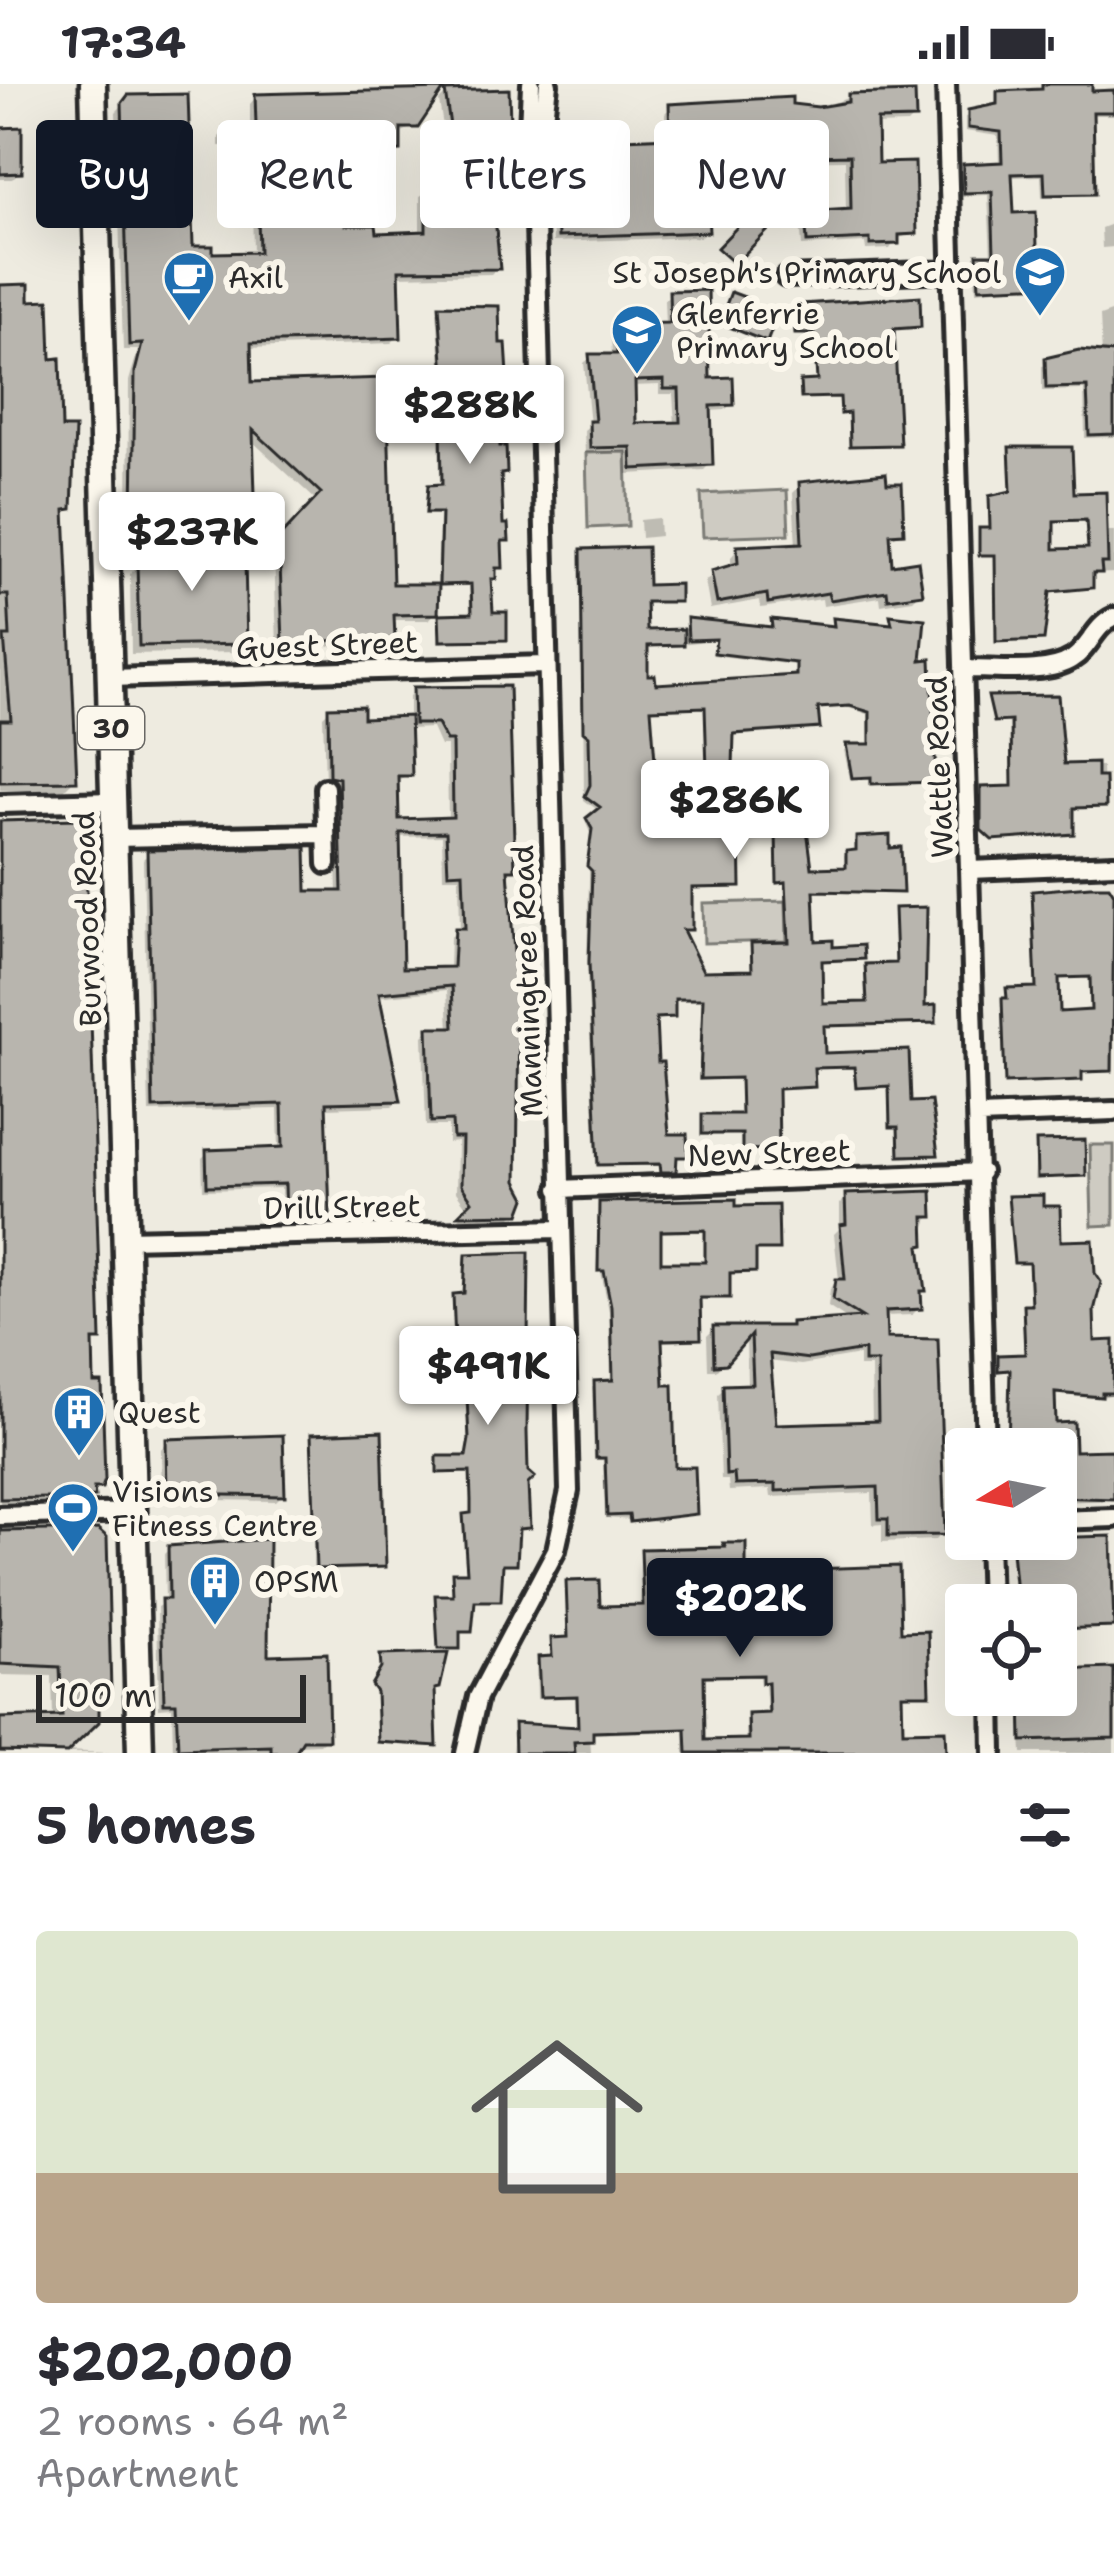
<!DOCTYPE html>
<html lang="en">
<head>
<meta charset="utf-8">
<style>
  :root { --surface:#fff; --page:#f7f7f7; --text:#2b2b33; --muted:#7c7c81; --line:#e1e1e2; --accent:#111827 }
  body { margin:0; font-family:"Shantell Sans",sans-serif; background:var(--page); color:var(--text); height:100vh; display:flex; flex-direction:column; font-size:45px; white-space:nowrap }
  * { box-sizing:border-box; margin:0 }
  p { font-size:39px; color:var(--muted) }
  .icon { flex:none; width:66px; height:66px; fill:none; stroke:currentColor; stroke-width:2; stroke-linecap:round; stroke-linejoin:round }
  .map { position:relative; height:1669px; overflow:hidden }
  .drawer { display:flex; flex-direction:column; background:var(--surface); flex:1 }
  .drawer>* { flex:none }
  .hud { position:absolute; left:36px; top:36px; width:1044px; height:108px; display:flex; gap:24px }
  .needle { width:78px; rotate:260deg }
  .tools { position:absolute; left:945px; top:1344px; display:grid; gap:24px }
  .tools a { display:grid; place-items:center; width:132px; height:132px; border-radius:12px; background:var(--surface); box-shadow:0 12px 48px #0002; font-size:60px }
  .scale { position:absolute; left:36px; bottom:30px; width:270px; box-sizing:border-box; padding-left:12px; border:6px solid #2b2b2b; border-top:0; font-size:33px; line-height:42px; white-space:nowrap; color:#2b2b2b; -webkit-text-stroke:9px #fbf7ec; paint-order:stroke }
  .price { position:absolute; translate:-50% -102px; padding:0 27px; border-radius:12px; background:#fff; color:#222; font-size:39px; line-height:78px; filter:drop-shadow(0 3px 6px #0008) }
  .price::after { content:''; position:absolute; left:50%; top:72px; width:36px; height:27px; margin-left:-18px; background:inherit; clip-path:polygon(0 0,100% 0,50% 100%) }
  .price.current { background:var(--accent); color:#fff }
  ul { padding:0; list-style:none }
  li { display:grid; align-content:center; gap:24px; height:636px; padding:0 36px }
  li+li { border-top:3px solid var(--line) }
  li span { display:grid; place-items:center; height:372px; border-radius:12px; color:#555 }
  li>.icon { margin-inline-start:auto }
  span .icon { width:216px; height:216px; fill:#fffc; stroke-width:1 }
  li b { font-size:51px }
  h2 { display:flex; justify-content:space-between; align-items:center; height:144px; padding:0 36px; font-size:51px }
  .tag { padding:0 42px; border-radius:12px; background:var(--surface); box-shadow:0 12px 48px #0002; font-size:42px; line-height:108px }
  .tag.current { background:var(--accent); color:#fff }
  .status { display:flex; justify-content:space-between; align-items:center; height:84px; padding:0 60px; background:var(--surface); direction:ltr }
  .status svg { height:33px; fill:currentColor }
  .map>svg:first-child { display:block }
</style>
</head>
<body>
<div class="status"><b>17:34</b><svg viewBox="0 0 49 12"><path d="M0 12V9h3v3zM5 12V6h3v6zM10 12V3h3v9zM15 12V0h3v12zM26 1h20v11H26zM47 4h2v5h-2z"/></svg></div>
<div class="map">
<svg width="1114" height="1669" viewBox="0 0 1114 1669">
  <rect width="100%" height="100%" fill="#eeebe0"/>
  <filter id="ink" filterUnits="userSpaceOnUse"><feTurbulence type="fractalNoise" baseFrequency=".00833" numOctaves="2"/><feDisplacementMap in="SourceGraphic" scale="24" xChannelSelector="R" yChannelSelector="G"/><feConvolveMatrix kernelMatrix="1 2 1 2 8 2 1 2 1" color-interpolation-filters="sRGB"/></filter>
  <g filter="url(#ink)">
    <path fill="#cecbc2" stroke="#7c7b76" stroke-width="3" d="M626 368 628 442 588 444 586 369Z
      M787 406 789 450 703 453 701 410Z
      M786 817 787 857 704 859 703 819Z
      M1090 1061H1114V1141L1092 1142Z"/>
    <path fill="#0003" fill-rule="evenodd" d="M1042 0H1089L1090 10 1114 9V31H1090L1092 109 1042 114 1041 92 1010 93 1011 132 1048 199 976 207 974 178 991 173 988 111 961 112 960 87 999 81 998 52 965 47V33L994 24 998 10 1039 8Z
      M446 10 508 74 497 81 491 97 497 184 491 190 396 192 398 253 391 259 248 264 249 301 390 504 437 503 439 431H424L426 407 440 403 439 340 419 341 418 312 443 308 437 227 497 262 505 290 494 293 497 365 504 388 500 443 506 456 499 459 500 483 488 498 490 531 504 554 438 559 441 533 470 532 469 502 435 503V529L429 536H391L392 553 385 560 277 564 274 464 317 417 251 356 252 410 235 417 229 433 128 435 129 297 138 266H123L116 28 129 14 190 165 210 172 253 171 251 62H219V53L225 46H250V20L256 13 415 42 398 50V66L392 73H371L372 94 342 119 343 145 374 152 420 151V112L440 101V87L449 80 439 17Z
      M849 13 913 34 907 40 874 41 876 82 914 149 896 155 890 165 866 166 865 159 802 162 800 137 806 131 846 129 845 76 724 78 725 109 704 115 706 147 700 153 553 158 551 102 557 96 597 94 596 65 602 59 665 57V29L671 23 818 26Z
      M0 46 19 88 12 95H0Z
      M1114 139V163L1102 164 1101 144Z
      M0 204 26 220 48 278 69 424 62 431 74 696 63 707 0 706Z
      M671 210 707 298 731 320 725 326 708 327 710 380 704 386 627 390 626 368 585 369 584 346 590 341 584 279 591 273H612L611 250 617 243 665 242 664 216ZM659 301V310H673L675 341 633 342 632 302Z
      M802 224 918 242 891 245 895 361 849 363 848 329 841 330 840 313 800 315 801 300 816 299 814 250 794 251V237L802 239Z
      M1114 227V353L1085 354 1084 306 1042 307V282L1102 272 1100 232Z
      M1010 366 1071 412 1105 447H1114V489L1090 490 1088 505 1047 509 1039 557 995 558 994 471 979 472 978 449 989 447 988 417 1010 410ZM1085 437 1087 467 1051 468V438Z
      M801 401 901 448 888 456 890 485 920 509 913 516 881 521 880 513 823 522 822 515 761 524 760 516 710 525 705 497 731 484V473L738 465 796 462 793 409Z
      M659 434 660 452 641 454 640 436Z
      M158 460 244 559 235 568 131 570 130 490Z
      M582 468 677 516 643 520 644 549 686 548 689 537 771 546 772 538 890 543 892 534 917 579 933 697 870 701V694L850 695 844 666 869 663 868 630 846 623 816 625 814 645 731 652 728 749 738 802 689 805V845L680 848 701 891 751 889 753 862 787 861 784 800H776L775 751 810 787H845L844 772 855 769 857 756 900 807 811 808 813 860 861 874 819 878 820 922 865 921 864 886 894 882 895 827 922 925 933 938 821 943 822 972 906 969 909 1021 932 1072 898 1074 897 1044H889L888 1004 854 1005 853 984 811 985 809 1005 775 1006 774 1066 741 1067 740 1051 700 1052 703 1033H740L739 995 698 997 702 916 672 917 669 935H653L655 982 667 1053 684 1072 674 1075 671 1089 659 1090V1082H596L587 883 590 749 586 739 599 727 584 716ZM715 556 713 571 795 581 794 594 653 603 645 594V564ZM704 624 708 753 642 752 641 717 655 714 649 626Z
      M506 605 512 785 506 791 517 1128 511 1134 458 1135 468 1125 456 1108 457 1058 448 1059V1042H426L423 952 429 946H449L447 906 376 913 398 1016 392 1022 324 1024 327 1129 321 1135 282 1136 281 1104 203 1106 202 1074 208 1068 279 1066 278 1025 149 1028 143 775 149 769 304 810H337L334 699 325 697 323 632 329 626 360 637 409 635V612L414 606ZM432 644 440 662H447L448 736 397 738 395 697 409 691 408 645ZM442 752 443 793H459L460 847 450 853 449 886 400 887 397 753Z
      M988 616 1061 683 1102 682 1103 722 1071 724 1070 750 990 756 981 747V707L1012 705 1011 637 993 638Z
      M0 740 98 1254 90 1262 99 1402 83 1420 0 1422Z
      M1033 810 1114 813V849H1090L1091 884 1114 882V987L1079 988 1077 997 1004 1000 1001 919 1008 907 1035 906ZM1089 894 1091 929 1057 931 1056 895Z
      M1037 1060 1083 1091 1034 1096Z
      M847 1113 930 1132 918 1164 923 1206 919 1224 912 1231 883 1232 884 1257 942 1449 935 1456 882 1458V1440L873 1441 872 1409 771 1413 770 1405 729 1407 728 1396H721L718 1310 725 1304 747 1303 746 1253 716 1286H708L707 1252 714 1245H788L851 1237 828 1222 830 1205 839 1196 834 1150 840 1144V1120ZM859 1271V1283H871L872 1340 773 1343 768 1277 801 1281Z
      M1009 1115 1040 1126 1090 1226 1092 1260 1114 1259V1310L1098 1314 1052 1309 1053 1342 1072 1371 1106 1366 1114 1373V1416L1056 1418V1365H1007L1009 1287H998L997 1276 1024 1273 1022 1225 1030 1223 1028 1179 1013 1180Z
      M600 1121 733 1125 776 1165 753 1168 750 1190H727L724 1215 697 1216 695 1257 659 1258 672 1387 691 1431 662 1432 659 1438 605 1434 603 1376H594L592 1303 611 1299 609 1227 601 1188 596 1189ZM704 1148V1181H658V1149Z
      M313 1353 383 1481 379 1485 313 1487Z
      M167 1358 282 1411 276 1417 162 1415 161 1365Z
      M0 1451 108 1607 66 1667 110 1669H0V1637L53 1635 52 1592 0 1591Z
      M1065 1451V1459L1114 1458V1544L1056 1546V1521H1015L1009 1455Z
      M724 1462H743V1490L898 1551 927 1608 899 1613 900 1650 944 1669H684V1647L590 1650 591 1669H512L515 1642 576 1646 575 1614 537 1615 536 1579 549 1575 552 1557 566 1556 568 1500 597 1525 640 1524 643 1468ZM759 1593 760 1601 765 1600 767 1632 746 1636V1658L703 1659 701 1594Z
      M169 1465 265 1574 326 1655 320 1660 297 1661 291 1669H173L172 1623 159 1624 157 1523 165 1518 164 1470Z
      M1114 1587V1669H1022L1019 1611H1056V1589Z"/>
    <path fill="#b8b5ae" stroke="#2b2b2b" stroke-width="3" fill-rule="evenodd" d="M1042 0H1092V7L1114 6V28H1093L1095 110 1045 111 1044 89 1012 90 1014 129 1036 128 1037 164 1050 176 1051 201 979 204 977 170H994L992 108 964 109 963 80 1002 78 1001 48 968 44V26L997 20V7L1042 5Z
      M444 5 418 44H401V67L374 68 375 96 356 114H345L346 141H376L377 149 426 147V102L446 96 445 77H455L445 7 509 5 511 75H500L501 92H491L500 185 399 186 401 254 251 259 252 298 387 294 393 500H439L438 530 394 531 395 555 283 558 279 454 321 409 253 346 255 411H238L239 427 133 430 135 288 142 260 129 261 122 19 128 11 188 10 193 162H213V169L259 168 256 56 225 57 224 43 256 42 255 10Z
      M915 8 916 35 877 36 878 79 915 78 917 150 899 151V160L870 161V155L807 158 805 128 851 125 850 71 727 74 728 110H707L709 148 558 153 556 93 602 91 600 56 670 53 669 20 792 13V20L818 23 848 18V10Z
      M22 43V89L0 90V44Z
      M761 118 779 135 735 180 717 164Z
      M29 200V217L49 216 51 275 60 274 62 344H75L72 425 65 426 77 697 0 698V636H11L4 552H10L8 511H0V201Z
      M708 206 710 294 733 293 734 321 711 322 713 381 632 385 631 363 590 364 589 337H595L589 270H617L616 240 670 239 669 207ZM664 296V305H679L680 338 636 339 635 297Z
      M731 208 750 215 749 225 776 235 767 258 719 239Z
      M920 212 921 243 894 245 900 361 850 362 849 329 841 330 840 313 801 314 800 297 817 296 814 250H795L794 232 803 236 802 220Z
      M439 221 499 222 500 259H506L508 291H497L500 362H506L507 389 501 390 503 440H508L509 457H502L503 484H496V495H491L493 528H507V556L440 557 439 530 472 529 471 500 439 501 441 429H426L428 401 442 400 441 338 421 339 420 306 445 305Z
      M1079 266 1114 269V350L1089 351 1087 303 1046 304 1045 274Z
      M1009 363H1072L1074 409 1106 408 1108 479H1101L1102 489H1093V504L1050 508 1044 556 996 558 995 471H979V444H990L989 412 1011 407ZM1086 436 1088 464 1054 465V437Z
      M886 389 887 399H902L904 449 890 450 892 481 918 477 923 510 888 515 887 507 830 516 828 509 768 519 767 510 717 519 711 487 738 479 737 462 802 459 799 398Z
      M230 455 245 476 247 560 139 562 137 478 156 457Z
      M647 463 648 501 680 500V518H646L647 546 684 545V561L648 562V591H655L656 600 796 591V579L714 569 716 555 688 556 687 534 772 543 771 535 834 542 833 534 892 540 890 531 925 535 921 576 931 575 936 698 871 700V693L852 694 846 660H870V628L850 622 818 624 820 644 734 650 731 746H740L741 803 692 804V846H683L703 887 752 886 751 859 789 858 786 798 777 799 776 746 807 745 812 784 846 783V767L856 766V753L890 751V764L901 763 903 809 814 807 816 857 833 856V863L863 861 864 875 822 877 823 919 867 918 865 880 896 879 894 824 927 823 925 922 936 921V939L824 942 825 969 909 966 911 1018 931 1017 938 1071 899 1072 898 1043H890L889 1002 856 1004 854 983 814 984 815 1003 778 1005 779 1065 742 1066V1050H702V1030H741L740 994 700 995 703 915H675V933L656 934 658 978H663L669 1050H687L688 1073H677L676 1088H661L660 1080 598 1081 589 878 592 787 587 782 592 745 586 734 600 723 585 712 590 701 589 652 583 647 581 465ZM705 623 709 750 645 749 644 715H658L651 625Z
      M509 602 515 786H508L519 938 517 1097 526 1114 520 1130 458 1131 472 1117 461 1101 462 1054H453L452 1037 431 1038 428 943H454L452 902 379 909 401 1017 326 1019 330 1130 286 1132 285 1100 207 1102 206 1066 283 1063 282 1020 153 1024 147 766 306 763 307 807H342L339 694 329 692 328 623 363 622V634L410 632 412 692H398L399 735 453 733 452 657H446L437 640H414L413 603ZM446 748 448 789 463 788 465 844H455L453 883 403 884 400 749Z
      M1058 611 1064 680 1097 679V693H1105L1106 723 1074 724V750L992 756 981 746V703L1012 702 1011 637 994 638 988 612Z
      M78 735 85 744 101 1256H93L94 1299H102L105 1396 102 1404H94L95 1413 0 1415V737Z
      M1090 802H1109L1114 810 1112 987 1082 988V996L1005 999 1002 914H1007L1006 904 1036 903 1032 807ZM1090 893 1091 926 1060 928 1059 894Z
      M1085 1056 1086 1092 1037 1094 1036 1057Z
      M932 1107 933 1133H924L925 1161 920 1162 926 1207H921L922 1225 886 1227 887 1254 938 1255 945 1451 888 1452V1435H879L878 1403 776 1407V1400L735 1401 734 1390 726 1391 723 1301 753 1300 751 1251 726 1280 714 1281 713 1242H791V1238L862 1233 833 1215 836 1195H845L840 1141 846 1140 845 1110ZM864 1266V1278H877L878 1337 776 1340 770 1270 809 1275Z
      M1043 1111V1122H1060L1061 1157 1093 1156 1095 1189 1101 1198 1094 1227 1095 1257 1114 1256 1113 1309H1102V1313L1055 1309 1056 1339 1074 1338 1075 1367 1113 1366 1114 1415 1056 1413V1365H1008L1010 1286 998 1287V1271L1025 1270 1023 1220H1031L1029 1179H1014L1008 1112Z
      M736 1115V1122L778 1121 779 1166H756V1188L730 1189V1214H700L701 1255 662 1256 664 1301H673L675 1383H695L697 1430 630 1438 629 1431 607 1432 605 1374H596L594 1297 613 1296 611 1222 604 1187H598L599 1118ZM705 1146V1178H661V1147Z
      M529 1168 527 1348 528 1387 535 1393 528 1400 530 1444 519 1445 517 1480H503L501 1517H475L472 1548H460V1565H438L435 1511H453L452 1488H467L463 1430 471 1429V1416L470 1388 437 1389V1372H466L469 1355 467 1313 437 1314 436 1259 455 1258 453 1210 464 1209 466 1170Z
      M382 1347 386 1483 316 1485 311 1350Z
      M283 1351 285 1412 167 1410 166 1355Z
      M98 1445 107 1453 111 1608 99 1609V1638L67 1669 0 1667V1634L62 1632 60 1583 0 1580V1447Z
      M1111 1452 1114 1543 1056 1545V1521H1017L1011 1455Z
      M269 1455 268 1571 327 1569 329 1656H303L295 1669H271V1662L178 1665 176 1619H164L161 1515H169L168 1462Z
      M723 1459H746V1487L899 1482 901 1548 928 1547 930 1610H902L903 1647 945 1646 946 1669H687L686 1645 593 1648V1657L574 1658 575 1669H515L514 1639 578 1643 577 1612 540 1613 538 1573 552 1572 551 1554 568 1553 566 1497 599 1496 600 1522 643 1521 641 1465 725 1463ZM762 1591V1599L768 1598 769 1629 748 1630 749 1655 705 1656 704 1592Z
      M448 1569 440 1604 435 1605 437 1662 378 1658 376 1608 371 1601 381 1584 380 1571Z
      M1114 1584V1654L1022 1657 1021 1611H1056V1586Z"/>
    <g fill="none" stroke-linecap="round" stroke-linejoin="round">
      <g stroke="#2b2b2b" stroke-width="26">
        <path id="street" d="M946 0 986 1365
          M537 94 548 0
          M786 193 953 187
          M963 585C994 584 1046 592 1072 575 1090 564 1094 542 1114 533
          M110 594 545 581
          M325 704 327 780
          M0 720 113 717
          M114 754 326 750
          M970 786 1114 780
          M979 1032 1114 1027
          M559 1105 981 1088
          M125 1155 560 1145
          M0 1432 133 1428
          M1056 1436 1114 1434
          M988 1455 990 1521
          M992 1611 993 1669
          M465 1669 478 1613 556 1466 569 1407 535 100 528 67 531 0"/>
      </g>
      <g stroke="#2b2b2b" stroke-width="33">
        <path id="primary" d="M93 0 140 1669"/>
      </g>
      <use href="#street" stroke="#fbf7ec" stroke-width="16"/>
      <use href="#primary" stroke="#fbf7ec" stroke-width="24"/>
    </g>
  </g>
  <defs>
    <g id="school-pin" transform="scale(2.7)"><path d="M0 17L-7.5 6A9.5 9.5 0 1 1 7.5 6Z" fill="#1f6fb2" stroke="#fbf7ec"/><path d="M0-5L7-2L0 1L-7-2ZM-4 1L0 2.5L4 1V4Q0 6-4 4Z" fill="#fff"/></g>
    <g id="cafe-pin" transform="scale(2.7)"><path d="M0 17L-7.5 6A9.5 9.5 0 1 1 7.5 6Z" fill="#1f6fb2" stroke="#fbf7ec"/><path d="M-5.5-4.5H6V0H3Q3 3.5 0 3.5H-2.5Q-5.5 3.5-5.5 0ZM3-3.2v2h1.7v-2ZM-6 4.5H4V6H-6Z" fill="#fff"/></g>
    <g id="building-pin" transform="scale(2.7)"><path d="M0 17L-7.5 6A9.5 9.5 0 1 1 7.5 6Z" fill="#1f6fb2" stroke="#fbf7ec"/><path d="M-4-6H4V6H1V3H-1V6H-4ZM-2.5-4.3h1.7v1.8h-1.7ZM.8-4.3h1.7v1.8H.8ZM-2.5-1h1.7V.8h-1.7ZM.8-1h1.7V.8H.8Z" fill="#fff"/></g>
    <g id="stadium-pin" transform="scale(2.7)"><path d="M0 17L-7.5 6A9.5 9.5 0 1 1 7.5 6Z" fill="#1f6fb2" stroke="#fbf7ec"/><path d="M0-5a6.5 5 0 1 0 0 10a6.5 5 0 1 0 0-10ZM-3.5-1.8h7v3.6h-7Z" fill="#fff"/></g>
  </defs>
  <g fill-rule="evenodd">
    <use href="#school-pin" x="1040" y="188"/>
    <use href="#cafe-pin" x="189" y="193"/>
    <use href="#school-pin" x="637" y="246"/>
    <use href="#building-pin" x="79" y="1328"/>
    <use href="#stadium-pin" x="73" y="1424"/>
    <use href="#building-pin" x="215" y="1497"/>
  </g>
  <g text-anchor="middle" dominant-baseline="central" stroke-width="12" stroke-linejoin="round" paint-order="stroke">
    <rect fill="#fbf7ec" stroke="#696865" stroke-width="3" x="78" y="623" width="66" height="42" rx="9"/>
    <g font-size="27" font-weight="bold" fill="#2b2b2b">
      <text x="111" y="644">30</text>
    </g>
    <g font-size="30" fill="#2b2b2b" stroke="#fbf7ec" text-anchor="start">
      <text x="1001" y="188" text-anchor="end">St Joseph's Primary School</text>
      <text x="228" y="193">Axil</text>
      <text x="676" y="229">Glenferrie<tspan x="676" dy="34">Primary School</tspan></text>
      <text x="118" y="1328">Quest</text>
      <text x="112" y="1407">Visions<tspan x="112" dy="34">Fitness Centre</tspan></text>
      <text x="254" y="1497">OPSM</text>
    </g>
    <g font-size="30" fill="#2b2b2b" stroke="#fbf7ec">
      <text transform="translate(327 561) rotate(-2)">Guest Street</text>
      <text transform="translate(939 683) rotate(-92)">Wattle Road</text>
      <text transform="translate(87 835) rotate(-92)">Burwood Road</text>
      <text transform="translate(527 897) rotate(-92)">Manningtree Road</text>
      <text transform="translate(769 1069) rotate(-2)">New Street</text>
      <text transform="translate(342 1123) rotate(-1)">Drill Street</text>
    </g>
  </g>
</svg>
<div class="tools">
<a><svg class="needle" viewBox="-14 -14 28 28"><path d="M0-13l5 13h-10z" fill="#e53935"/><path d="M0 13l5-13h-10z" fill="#7c7c81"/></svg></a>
<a><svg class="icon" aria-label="locate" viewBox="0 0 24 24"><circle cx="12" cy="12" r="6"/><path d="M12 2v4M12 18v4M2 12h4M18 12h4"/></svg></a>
</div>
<div class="scale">100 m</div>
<b class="price" style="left:470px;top:383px">$288K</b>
<b class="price" style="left:192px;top:510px">$237K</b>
<b class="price" style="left:735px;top:778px">$286K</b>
<b class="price" style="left:488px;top:1344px">$491K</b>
<b class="price current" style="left:740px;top:1576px">$202K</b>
<div class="hud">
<a class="tag current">Buy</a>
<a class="tag">Rent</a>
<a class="tag">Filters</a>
<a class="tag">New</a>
</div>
</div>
<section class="drawer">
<h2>5 homes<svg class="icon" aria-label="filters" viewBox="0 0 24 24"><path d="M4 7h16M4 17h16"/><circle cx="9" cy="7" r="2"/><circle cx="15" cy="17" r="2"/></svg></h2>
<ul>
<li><span style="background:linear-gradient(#dfe7d0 65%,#b9a48a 0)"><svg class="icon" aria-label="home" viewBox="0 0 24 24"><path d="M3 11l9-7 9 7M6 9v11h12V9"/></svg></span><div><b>$202,000</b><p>2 rooms · 64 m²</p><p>Apartment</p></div></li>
</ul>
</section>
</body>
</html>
